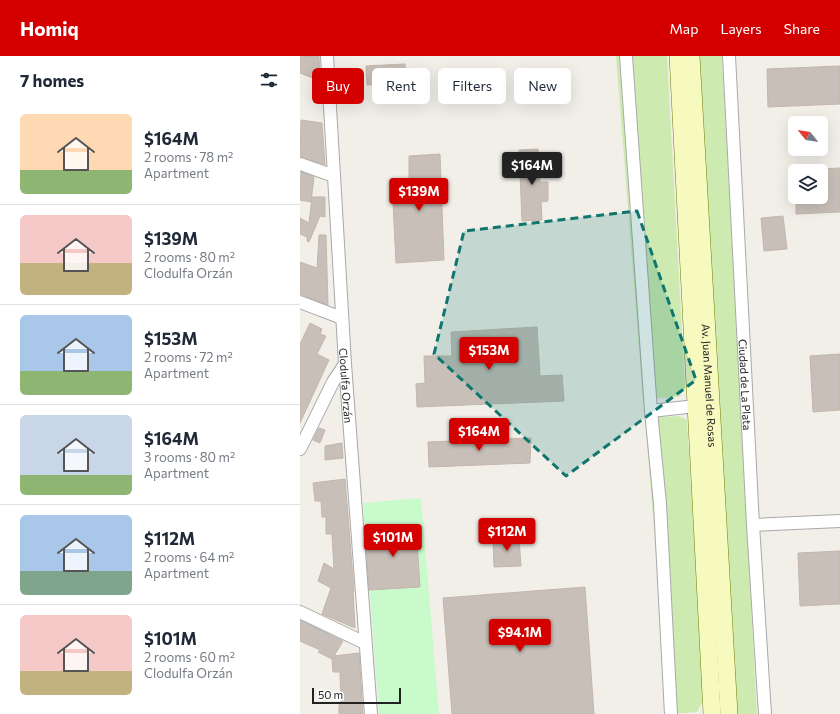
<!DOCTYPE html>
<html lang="en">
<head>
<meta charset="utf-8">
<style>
  :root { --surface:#fff; --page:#f6f6f7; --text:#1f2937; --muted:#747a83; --line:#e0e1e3; --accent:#d40000 }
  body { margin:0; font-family:Commissioner,sans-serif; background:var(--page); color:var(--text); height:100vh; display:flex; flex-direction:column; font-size:15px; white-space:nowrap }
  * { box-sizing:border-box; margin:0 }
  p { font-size:13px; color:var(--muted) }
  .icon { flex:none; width:22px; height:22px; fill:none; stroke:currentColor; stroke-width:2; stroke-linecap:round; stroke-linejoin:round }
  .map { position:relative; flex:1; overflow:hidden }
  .side { display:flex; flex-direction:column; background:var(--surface); width:300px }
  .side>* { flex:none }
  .guide { position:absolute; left:12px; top:12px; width:380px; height:36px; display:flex; gap:8px }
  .needle { width:26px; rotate:300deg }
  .tools { position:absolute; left:488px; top:60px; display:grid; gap:8px }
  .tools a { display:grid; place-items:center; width:40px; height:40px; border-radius:6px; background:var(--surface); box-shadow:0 4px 16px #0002; font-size:20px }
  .scale { position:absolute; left:12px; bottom:10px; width:89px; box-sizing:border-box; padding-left:4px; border:2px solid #222; border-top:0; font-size:11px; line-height:14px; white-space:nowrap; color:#222; -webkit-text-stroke:3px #fff; paint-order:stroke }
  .price { position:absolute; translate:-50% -34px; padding:0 9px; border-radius:4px; background:var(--accent); color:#fff; font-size:13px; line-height:26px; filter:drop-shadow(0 1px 2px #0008) }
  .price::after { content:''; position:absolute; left:50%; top:24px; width:12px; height:9px; margin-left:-6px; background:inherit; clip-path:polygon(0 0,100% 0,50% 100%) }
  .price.active { background:#222; color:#fff }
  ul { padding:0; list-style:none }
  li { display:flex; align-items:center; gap:12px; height:100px; padding:0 20px }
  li+li { border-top:1px solid var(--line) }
  li span { display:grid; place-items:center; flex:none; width:112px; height:80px; border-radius:6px; color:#555 }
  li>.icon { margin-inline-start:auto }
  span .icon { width:48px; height:48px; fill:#fffc; stroke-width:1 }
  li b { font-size:17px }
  h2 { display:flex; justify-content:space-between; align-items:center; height:48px; padding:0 20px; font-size:17px }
  .pill { padding:0 14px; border-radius:6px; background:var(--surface); box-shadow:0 4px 16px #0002; font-size:14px; line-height:36px }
  .pill.active { background:var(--accent); color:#fff }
  header { display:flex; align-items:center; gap:24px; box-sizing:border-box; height:56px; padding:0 20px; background:var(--accent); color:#fff }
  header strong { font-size:19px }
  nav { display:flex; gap:22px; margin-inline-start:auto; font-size:14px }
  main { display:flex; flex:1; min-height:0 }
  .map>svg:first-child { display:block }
</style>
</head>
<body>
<header>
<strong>Homiq</strong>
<nav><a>Map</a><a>Layers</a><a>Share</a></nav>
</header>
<main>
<section class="side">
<h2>7 homes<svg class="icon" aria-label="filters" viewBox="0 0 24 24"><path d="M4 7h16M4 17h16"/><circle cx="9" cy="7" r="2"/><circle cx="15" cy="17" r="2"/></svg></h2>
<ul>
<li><span style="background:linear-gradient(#ffd9b3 70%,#8fb573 0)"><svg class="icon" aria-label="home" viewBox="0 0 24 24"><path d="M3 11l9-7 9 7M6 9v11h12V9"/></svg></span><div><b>$164M</b><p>2 rooms · 78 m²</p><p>Apartment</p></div></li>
<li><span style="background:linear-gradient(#f6c9c9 60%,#c2b280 0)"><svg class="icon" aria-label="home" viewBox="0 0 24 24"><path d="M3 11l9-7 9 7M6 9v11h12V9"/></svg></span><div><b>$139M</b><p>2 rooms · 80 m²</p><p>Clodulfa Orzán</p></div></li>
<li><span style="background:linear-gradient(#a9c7e8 70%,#8fb573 0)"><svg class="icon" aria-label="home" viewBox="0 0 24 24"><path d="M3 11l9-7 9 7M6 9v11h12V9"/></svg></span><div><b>$153M</b><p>2 rooms · 72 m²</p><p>Apartment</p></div></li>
<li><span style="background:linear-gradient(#c9d6e8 75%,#8fb573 0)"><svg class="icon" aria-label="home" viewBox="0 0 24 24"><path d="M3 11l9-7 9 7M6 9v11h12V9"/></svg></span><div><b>$164M</b><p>3 rooms · 80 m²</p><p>Apartment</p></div></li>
<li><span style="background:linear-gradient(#a9c7e8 70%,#7fa58c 0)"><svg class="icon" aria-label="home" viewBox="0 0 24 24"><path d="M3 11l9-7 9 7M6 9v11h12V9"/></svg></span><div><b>$112M</b><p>2 rooms · 64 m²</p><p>Apartment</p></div></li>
<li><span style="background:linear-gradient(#f6c9c9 70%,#c2b280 0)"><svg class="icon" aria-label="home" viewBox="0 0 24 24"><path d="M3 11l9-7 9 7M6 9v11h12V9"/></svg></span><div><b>$101M</b><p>2 rooms · 60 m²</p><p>Clodulfa Orzán</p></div></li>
</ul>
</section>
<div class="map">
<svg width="540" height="658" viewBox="0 0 540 658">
  <rect width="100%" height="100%" fill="#f2efe9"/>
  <path fill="#cdebb0" d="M316 0H367L385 333 379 341 343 343Z
    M398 0H422L457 658H436Z
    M379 360 387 364 404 642 397 656 369 658 345 362Z"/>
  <path fill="#c8facc" d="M121 442 139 658H79L63 447Z"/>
  <path fill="#c7bfb8" stroke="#c4b6ab" d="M0 0H19L20 25 0 17Z
    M105 8 106 27 67 29 66 10Z
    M540 10V48L468 51 467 13Z
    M1 64 22 67 25 109 0 101Z
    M238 93 240 126H248V145L241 146 242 164 222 165 219 94Z
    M140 98 144 204 96 207 92 127 109 125V100Z
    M540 112V156L496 158V141H521V113Z
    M1 116 14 121 11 146 0 144Z
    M12 141H25V161L20 160 9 186 7 185V181L0 178V162L9 167Z
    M483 160 487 193 464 195 461 162Z
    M19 179H26L28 249 0 238V206L17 212Z
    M10 267 22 273 20 278 26 280 17 298 29 304 0 367V288Z
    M237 271 240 320 262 319 264 345 117 351 116 328 125 327 124 300H152L151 276Z
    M540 298V354L513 356 510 300Z
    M19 372 25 374 20 387 13 384Z
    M231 382 230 407 129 411 128 386Z
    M42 387 43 402 25 404V390Z
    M45 423 54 535H53L55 572 22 558 31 532 18 525 24 507 34 513 32 478H26V461H22L21 445H15L13 427Z
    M116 470 120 531 69 534 65 474Z
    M219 481 221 510 194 511 193 482Z
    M540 495V548L500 550 498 497Z
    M285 531 294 658H152L143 542Z
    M0 564 43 585 34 600 59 597 63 658H39V649L41 648 40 616H33L32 603 18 596 20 594 0 585Z"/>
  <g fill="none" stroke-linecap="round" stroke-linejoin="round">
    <g stroke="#a9a9a9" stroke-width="14">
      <g id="minor">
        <path id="s1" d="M27 0 45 308 71 658"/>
        <path d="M326 0 351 355 360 448 371 658"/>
        <path id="s2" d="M429 0 453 469 465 658"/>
        <path d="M0 108 34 120"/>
        <path d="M0 246 42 262"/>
        <path d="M351 355 396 350"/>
        <path d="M0 393 33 326 45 308"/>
        <path d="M453 469 540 465"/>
        <path d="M0 556 65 587"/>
      </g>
    </g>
    <g stroke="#707d05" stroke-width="18">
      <g id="secondary">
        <path d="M378 0 412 658"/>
        <path id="s3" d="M391 0 429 658"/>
      </g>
    </g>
    <use href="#minor" stroke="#fff" stroke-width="12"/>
    <use href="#secondary" stroke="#f7fabf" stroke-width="17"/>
  </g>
  <path fill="#0f766e" fill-opacity="0.2" stroke="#0f766e" stroke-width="3" stroke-dasharray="8 5" stroke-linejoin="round" d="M337 155 396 324 266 420 134 298 164 175Z"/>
  <g text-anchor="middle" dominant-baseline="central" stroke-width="3" stroke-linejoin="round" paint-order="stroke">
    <g font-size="11" fill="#222" stroke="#fff">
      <text stroke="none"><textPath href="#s1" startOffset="330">Clodulfa Orzán</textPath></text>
      <text stroke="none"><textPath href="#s3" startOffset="330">Av. Juan Manuel de Rosas</textPath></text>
      <text stroke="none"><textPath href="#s2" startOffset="329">Ciudad de La Plata</textPath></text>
    </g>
  </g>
</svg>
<div class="tools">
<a><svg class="needle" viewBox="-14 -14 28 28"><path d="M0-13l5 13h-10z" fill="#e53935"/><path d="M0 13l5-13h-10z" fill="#747a83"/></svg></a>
<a><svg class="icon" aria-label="layers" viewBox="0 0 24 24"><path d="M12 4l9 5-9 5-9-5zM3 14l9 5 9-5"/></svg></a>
</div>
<div class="scale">50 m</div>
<b class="price active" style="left:232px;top:130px">$164M</b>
<b class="price" style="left:119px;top:156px">$139M</b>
<b class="price" style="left:189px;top:315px">$153M</b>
<b class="price" style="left:179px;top:396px">$164M</b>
<b class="price" style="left:207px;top:496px">$112M</b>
<b class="price" style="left:93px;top:502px">$101M</b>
<b class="price" style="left:220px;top:597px">$94.1M</b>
<div class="guide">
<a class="pill active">Buy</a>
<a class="pill">Rent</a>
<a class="pill">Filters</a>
<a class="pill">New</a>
</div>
</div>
</main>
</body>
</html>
